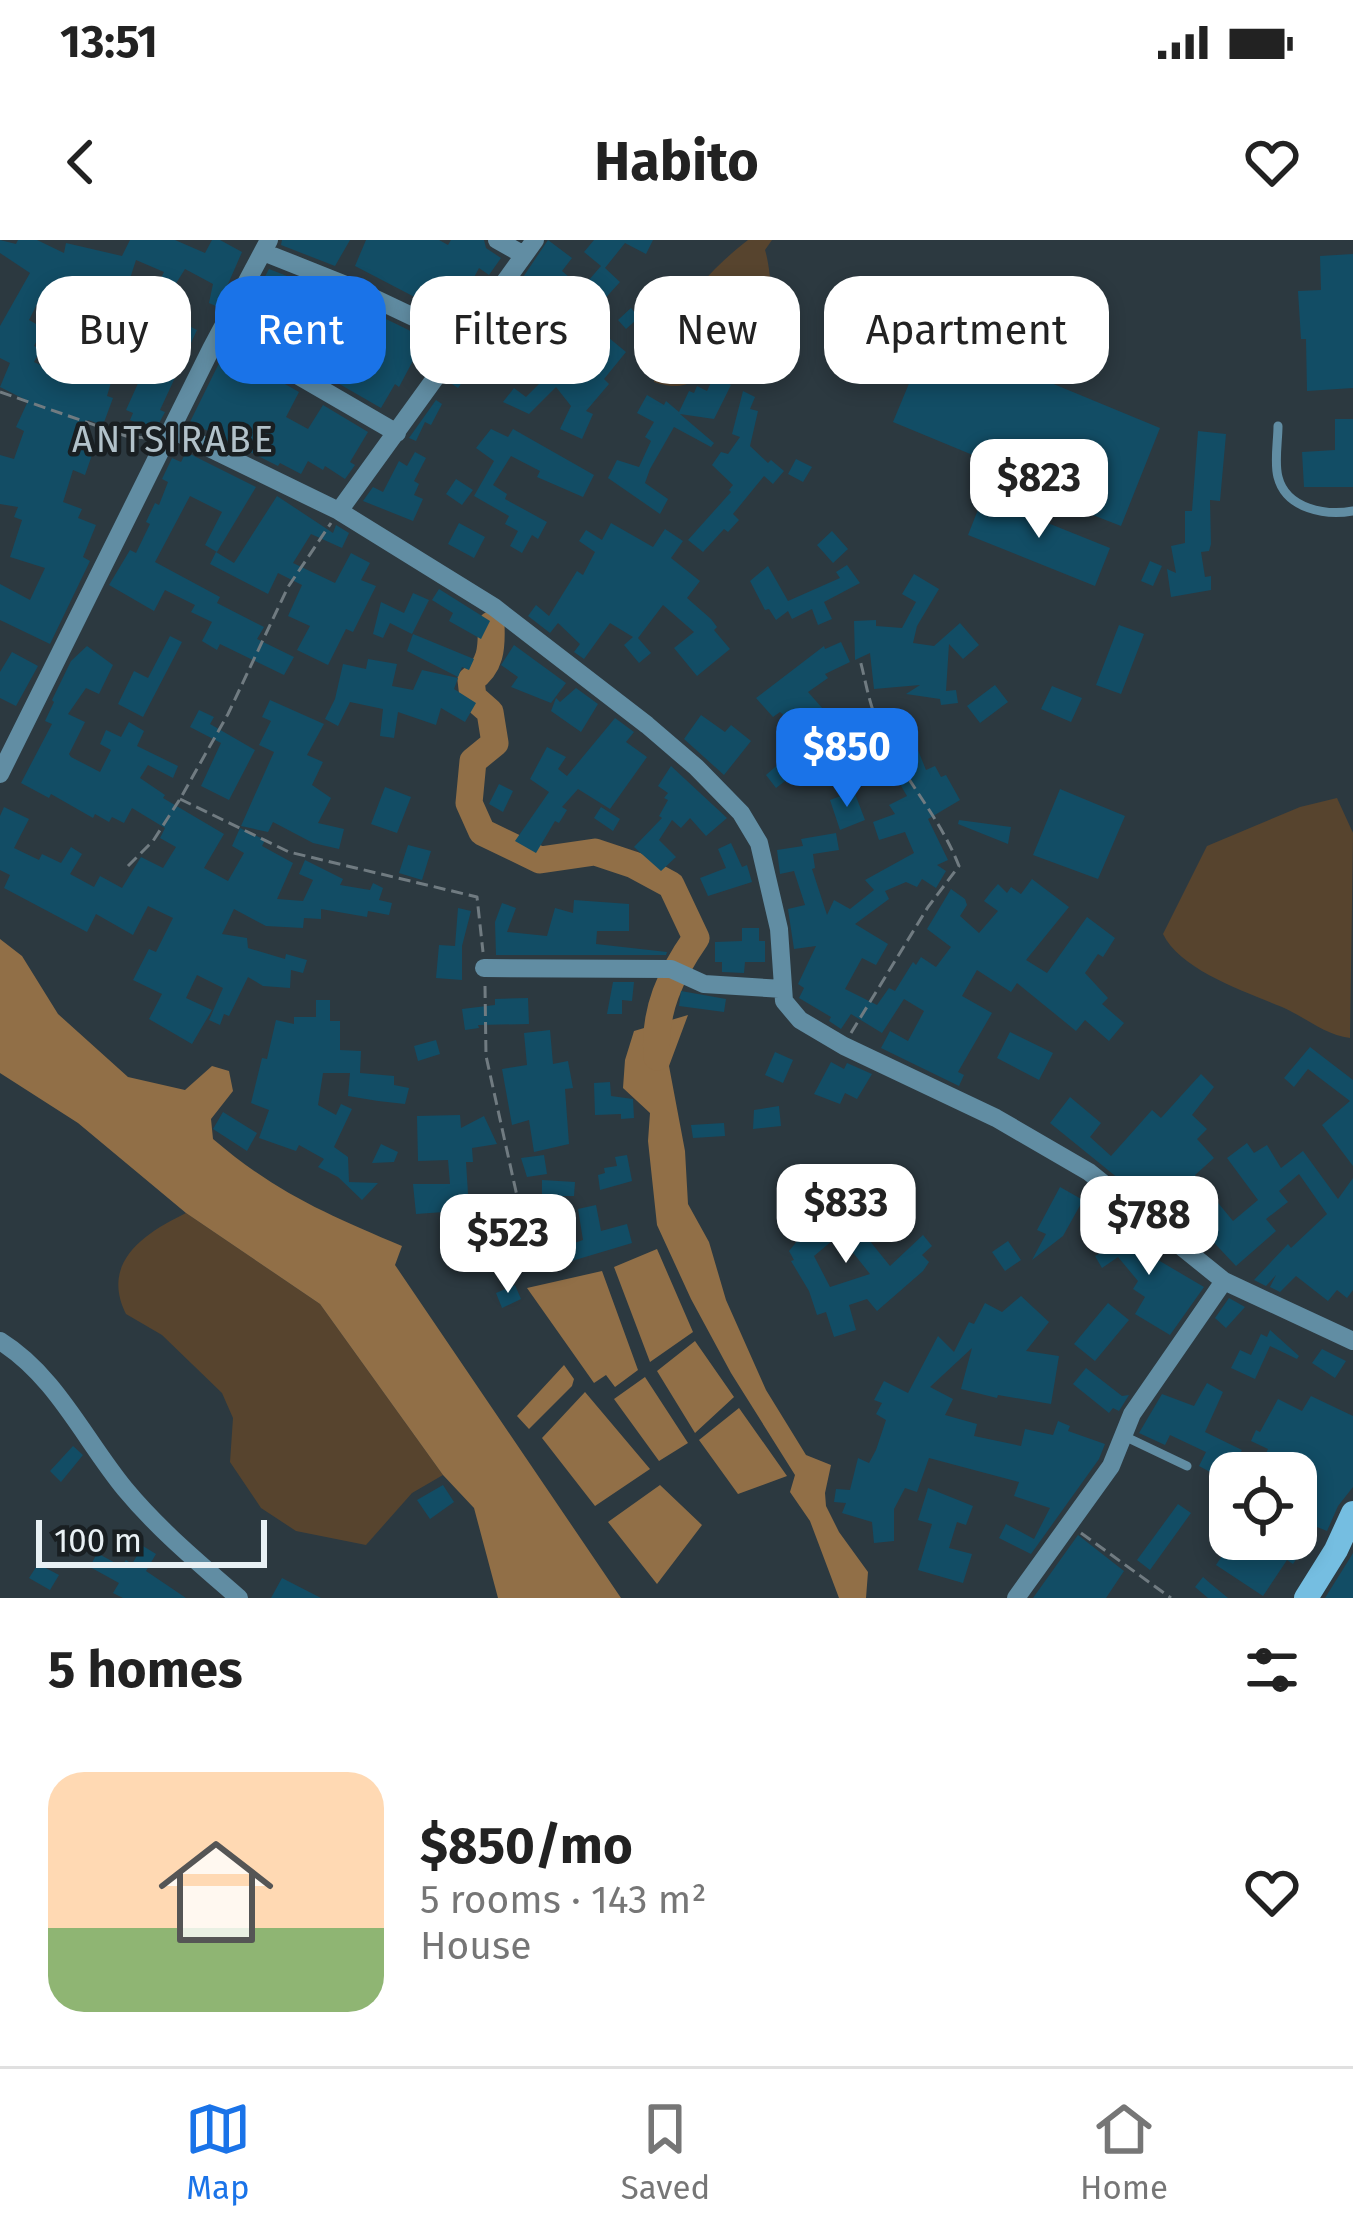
<!DOCTYPE html>
<html lang="en">
<head>
<meta charset="utf-8">
<style>
  :root { --surface:#fff; --page:#f6f6f6; --text:#222; --muted:#767676; --line:#e0e0e0; --accent:#1a73e8 }
  body { margin:0; font-family:"Fira Sans",sans-serif; background:var(--page); color:var(--text); height:100vh; display:flex; flex-direction:column; font-size:45px; white-space:nowrap }
  * { box-sizing:border-box; margin:0 }
  p { font-size:39px; color:var(--muted) }
  .icon { flex:none; width:66px; height:66px; fill:none; stroke:currentColor; stroke-width:2; stroke-linecap:round; stroke-linejoin:round }
  .map { position:relative; height:1358px; overflow:hidden }
  .side { display:flex; flex-direction:column; background:var(--surface); flex:1 }
  .side>* { flex:none }
  .top-card { position:absolute; left:36px; top:36px; width:1281px; height:108px; display:flex; gap:24px }
  .tools { position:absolute; left:1209px; top:1212px; display:grid; gap:24px }
  .tools a { display:grid; place-items:center; width:108px; height:108px; border-radius:24px; background:var(--surface); box-shadow:0 6px 18px #0003; font-size:60px }
  .scale { position:absolute; left:36px; bottom:30px; width:231px; box-sizing:border-box; padding-left:12px; border:6px solid #e8f0f4; border-top:0; font-size:33px; line-height:42px; white-space:nowrap; color:#e8f0f4; -webkit-text-stroke:9px #191f22; paint-order:stroke }
  .price { position:absolute; translate:-50% -102px; padding:0 27px; border-radius:24px; background:#fff; color:#222; font-size:39px; line-height:78px; filter:drop-shadow(0 3px 6px #0008) }
  .price::after { content:''; position:absolute; left:50%; top:72px; width:36px; height:27px; margin-left:-18px; background:inherit; clip-path:polygon(0 0,100% 0,50% 100%) }
  .price.selected { background:var(--accent); color:#fff }
  ul { padding:0; list-style:none }
  li { display:flex; align-items:center; gap:36px; height:300px; padding:0 48px }
  li span { display:grid; place-items:center; flex:none; width:336px; height:240px; border-radius:36px; color:#555 }
  li>.icon { margin-inline-start:auto }
  span .icon { width:144px; height:144px; fill:#fffc; stroke-width:1 }
  li b { font-size:51px }
  h2 { display:flex; justify-content:space-between; align-items:center; height:144px; padding:0 48px; font-size:51px }
  .pill { padding:0 42px; border-radius:36px; background:var(--surface); box-shadow:0 6px 18px #0003; font-size:42px; line-height:108px }
  .pill.selected { background:var(--accent); color:#fff }
  .status { display:flex; justify-content:space-between; align-items:center; height:84px; padding:0 60px; background:var(--surface); direction:ltr }
  .status svg { height:33px; fill:currentColor }
  header { display:flex; justify-content:space-between; align-items:center; height:156px; padding:0 48px; background:var(--surface); font-size:54px; font-weight:700 }
  .tabs { display:flex; justify-content:space-around; align-items:center; height:168px; border-top:3px solid var(--line); background:var(--surface); font-size:33px; color:var(--muted) }
  .tabs a { display:grid; justify-items:center; gap:6px }
  .tabs .selected { color:var(--accent) }
  .map>svg:first-child { display:block }
</style>
</head>
<body>
<div class="status"><b>13:51</b><svg viewBox="0 0 49 12"><path d="M0 12V9h3v3zM5 12V6h3v6zM10 12V3h3v9zM15 12V0h3v12zM26 1h20v11H26zM47 4h2v5h-2z"/></svg></div>
<header><svg class="icon" aria-label="back" viewBox="0 0 24 24"><path d="M15 5l-7 7 7 7"/></svg>Habito<svg class="icon" aria-label="heart" viewBox="0 0 24 24"><path d="M12 20l-8-8c-3-5 5-10 8-4 3-6 11-1 8 4z"/></svg></header>
<div class="map">
<svg width="1353" height="1358" viewBox="0 0 1353 1358">
  <rect width="100%" height="100%" fill="#2c3940"/>
  <path fill="#57442e" d="M748 0H772L765 10C773 35 777 110 754 130 742 139 729 131 717 134 687 139 688 153 654 142L655 126 673 114 687 111C704 86 684 88 689 66 694 45 731 13 748 0Z
    M1337 558 1353 593 1350 798C1325 795 1305 777 1282 767 1246 752 1180 730 1163 694L1207 606 1300 567Z
    M186 973 320 1064 443 1235 412 1253 366 1305 296 1291 261 1268 230 1222 233 1178 222 1153 162 1095 126 1074C100 1022 145 993 186 973Z"/>
  <path fill="#916f47" d="M0 699 22 716 58 774 128 837 185 850 212 826 229 831 233 851 211 879 213 899C275 952 328 975 402 1006L395 1025 621 1358H498L474 1268 443 1235 320 1064 186 973 78 883 0 833Z
    M688 775 669 826 685 911 688 964 709 1002 726 1060 766 1150 806 1215 831 1225 825 1253 826 1266 839 1292 868 1332 866 1358H839L810 1281 790 1252 795 1235 731 1133 691 1059 657 985 648 901 650 873 623 848 625 820 634 791Z
    M657 1009 693 1092 650 1122 614 1027Z
    M602 1031 638 1130 615 1147 606 1135 594 1143 527 1048Z
    M695 1101 734 1157 695 1193 657 1131Z
    M564 1125 574 1139 572 1146 529 1189 517 1176Z
    M645 1137 688 1203 659 1221 614 1159Z
    M585 1152 650 1229 595 1266 542 1198Z
    M739 1168 787 1236 738 1254 699 1200Z
    M660 1245 702 1285 657 1344 608 1282Z"/>
  <g fill="none" stroke-linecap="round" stroke-linejoin="round">
    <path stroke="#916f47" stroke-width="27" d="M491 385C492 408 491 426 471 440L473 457 490 472 495 503 473 521 469 563 482 592 540 620 595 612 634 625 671 645 696 698C671 734 653 771 657 817"/>
  </g>
  <path fill="#124d65" fill-rule="evenodd" d="M0 0 16 4 18 0H37L64 13 66 3 122 16 130 0H175L205 13 212 0H220L242 12 218 67 209 63 213 44 185 29 170 53 157 46 164 32 136 20 124 57 85 45 84 49 73 46 67 67 39 60 29 80 43 88 34 106 41 109 34 122 71 140 82 115 72 110 77 99 97 109 117 60 171 86 175 79 197 90 160 170 165 172 155 191 130 180 133 173 126 170 144 130 118 119 107 156 113 158 103 185 88 180 81 203 94 209 85 235 73 230 63 262 82 269 78 278 96 285 83 317 90 321 50 404 0 380V344L30 360 45 328 10 317 22 280 14 277 18 267 0 264V215L14 219 24 191 16 187 28 161 0 147 10 123 0 118V86L30 33 0 13Z
    M282 0H350L335 26 281 5Z
    M366 0H439L448 5 451 0H484L486 8 501 18 489 35 479 28 453 77 355 26Z
    M548 0 572 18 562 31 582 48 601 26 584 12 594 0H653L646 14 625 3 605 28 620 42 581 85 569 74 557 88 547 80 520 108 525 110 515 128 487 112 479 125 467 118 498 81 495 79Z
    M1353 14V148L1307 151 1306 99H1301L1298 51 1321 50 1320 16Z
    M269 29 323 50 304 83 359 109 368 90 376 94 386 79 429 100 420 117 416 115 399 147 395 144 381 168 244 89 248 80 243 78Z
    M643 67 674 100 662 111 635 81 626 89 618 80 631 68 636 74Z
    M64 69 80 74 74 91 59 86Z
    M930 93 1160 188 1121 286 1039 254 1043 244 893 182Z
    M609 98 626 112 604 139 609 144 586 171 593 174 582 199 560 189 571 166 556 147 529 174 503 162 514 148 526 157 547 136 544 132 580 106 591 119Z
    M226 109 249 123 244 133 267 144 271 136 299 152 286 177 308 189 323 165 368 192 350 222 355 225 345 239 325 226 323 230 308 221 301 234 280 223 278 226 190 182Z
    M466 119 474 126 458 148 449 142Z
    M714 136 731 145 714 179 680 174 714 203 711 207 674 187 650 229 645 243 668 259 660 274 608 238 617 220 639 227 651 201 645 197 654 182 637 173 647 155 664 165 666 161 679 172 689 151 694 153 697 146 707 151Z
    M743 151 755 157 750 169 758 171 750 206 768 223 771 220 784 231 773 244 764 236 733 274 739 280 728 292 724 289 703 312 688 300 731 252 729 250 733 245 712 225 721 212 728 214 740 197 732 194Z
    M436 160 442 164 431 185 425 182 416 201 409 198Z
    M1335 179H1353V247H1304L1302 212 1335 210Z
    M491 189 508 197 513 189 594 235 583 257 537 237 540 231 511 216 493 245 507 254 505 259 547 282 538 299 532 295 522 313 510 306 518 291 505 284 509 276 474 256 494 221 476 208Z
    M1198 191 1226 194 1220 261 1210 260 1211 304 1209 311 1201 312 1205 337 1211 336V350L1171 357 1167 329 1176 333 1171 306 1185 303V271H1192Z
    M186 212 256 247 217 312 205 305 222 272 190 256 155 322 220 357 217 363 264 387 257 399 294 417 284 435 220 404 217 410 202 401 212 382 191 372 195 365 165 350 154 371 109 345 130 310 136 313 150 284 146 282 155 263 159 265 168 242 162 239 172 218 181 222Z
    M415 212 426 218 414 241 419 244 414 255 423 259 413 281 363 261 373 247 383 252 399 221 407 226Z
    M796 219 812 227 803 242 788 234Z
    M456 239 473 250 462 265 446 254Z
    M277 256 333 293 336 285 349 293 342 308 311 294 293 323 335 343 351 313 370 323 361 340 376 346 353 392 346 389 328 425 297 410 310 386 288 376 302 345 278 333 268 354 210 324 216 312 234 323Z
    M983 257 1110 308 1095 346 968 295Z
    M459 283 485 297 474 318 448 304Z
    M611 283 653 307 665 289 683 301 671 318 700 341 687 358 711 379 717 387 714 390 730 409 697 436 674 408 694 392 663 365 638 398 651 413 639 423 624 405 633 397 610 383 584 419 574 412 580 404 558 383 550 393 528 376 536 365 549 376 577 331 583 335 595 312 579 301 586 290 602 300Z
    M832 291 848 309 833 323 817 305Z
    M1150 321 1162 326 1153 346 1141 341Z
    M847 325 860 343 824 362 832 379 818 385 812 369 792 379 788 371 776 380 769 369 765 370 750 341 768 326 788 361 840 338 836 332Z
    M914 334 939 349 917 386 913 403 934 406 960 383 979 405 963 419 949 404 946 451 956 450 958 463 941 465 940 459 906 454 920 445 874 449 870 413 855 420 854 381 876 380V386L902 388 916 362 902 354Z
    M439 349 490 381 481 399 449 381 453 373 432 360Z
    M413 353 429 360 412 394 390 383 383 398 373 394 381 362 404 373Z
    M1119 385 1144 394 1121 454 1096 445Z
    M413 394 474 419 469 430 462 427 458 437 407 411Z
    M170 396 182 402 143 477 118 464 134 431 148 438Z
    M841 402 850 422 825 434 828 438 808 452 831 478 845 468 855 482 813 511 796 528 798 531 776 548 766 535 805 501 801 490 780 472 773 477 756 458 824 406 825 409Z
    M514 405 566 443 551 463 511 447 518 437 501 425Z
    M87 406 113 425 99 454 86 448 68 474 85 482 69 514 71 517 100 532 111 510 100 504 106 490 121 497 129 482 144 491 137 506 178 526 173 538 148 525 140 538 165 555 163 558 224 594 204 628 228 641 244 613 232 606 240 588 265 600 262 606 293 623 277 659 303 661 313 640 299 634 305 620 343 639 340 645 370 650 373 643 383 648 379 660 392 663 389 675 368 671 367 677 321 669V679L304 678 303 688 266 686 234 669 222 694 247 698 248 708 285 719 286 714 307 720 303 733 291 730 290 748 263 746 248 737 229 776 224 774 220 785 209 780 223 748 197 735 186 758 212 770 192 804 149 779 162 754 133 740 149 709 156 712 173 678 148 666 133 695 96 674 87 692 4 648 10 635 0 630V576L4 567 29 579 14 608 39 620 42 614 61 623 71 607 82 614 70 634 94 647 100 636 122 648 141 617 163 628 176 607 160 598 165 588 132 568 124 583 112 577 109 582 95 574 93 578 51 554 49 558 21 543 52 484 45 481 54 462 52 460 71 421Z
    M12 412 38 426 16 466 0 458V432Z
    M368 419 397 424 392 446 413 450 422 430 458 438 454 449 476 463 465 482 441 468 436 485 398 472 394 498 380 496 383 469 350 462 338 486 325 479 335 459 343 424 366 429Z
    M995 445 1008 462 980 483 967 466Z
    M1052 446 1082 458 1071 482 1041 469Z
    M576 448 598 464 581 492 551 471 556 458 560 462Z
    M270 460 324 484 307 515 323 522 312 545 331 558 318 583 344 589 339 609 313 603 273 582 268 592 241 586 274 512 259 505 271 481 262 477Z
    M199 470 214 477 210 484 255 510 229 560 201 546 221 503 190 487Z
    M701 475 725 492 731 485 751 501 724 535 684 499Z
    M869 477 878 491 860 502 851 488Z
    M615 478 634 492 626 502 647 517 610 569 578 549 562 567 567 570 559 583 555 581 536 613 515 601 549 552 530 539 547 507 566 517 558 529 567 536Z
    M898 485 905 496 911 493 926 530 935 526 941 537 946 535 960 560 928 579 948 620 937 625 946 631 936 648 922 639 917 647 906 642 885 651 889 659 855 684 888 704 876 725 862 718 845 749 877 765 889 748 895 751 913 722 916 725 921 717 936 727 951 707 927 689 951 649 965 659 967 665 960 676 979 693 998 671 984 661 991 652 998 644 1007 653 1011 647 1021 654 1032 639 1069 667 1026 720 1047 733 1087 677 1115 698 1103 717 1098 714 1085 733 1108 758 1102 764 1124 783 1109 801 1085 780 1076 791 1017 743 1011 752 977 730 962 756 992 773 958 832 964 835 959 846 881 808 890 791 908 801 924 771 904 759 882 793 851 774 841 789 829 781 831 777 799 758 804 748 798 744 816 706 794 709 788 669 805 665 794 631 780 634 777 610 803 606 801 599 836 593 839 610 813 614 815 628 812 629 827 675 834 660 850 669 874 650 865 640 914 613 905 592 879 600 873 582 895 574 889 565 907 556 884 517 896 509 886 492Z
    M869 510 879 528 849 545 839 529Z
    M671 526 727 578 706 596 690 578 681 588 672 580 659 600 676 617 661 631 634 607 662 578 659 576 668 560 664 558 668 553 658 546Z
    M499 544 513 551 503 572 489 564Z
    M385 547 411 557 397 593 371 584Z
    M1060 549 1125 576 1098 639 1033 615Z
    M854 551 865 580 840 590 830 560Z
    M601 567 620 579 613 591 594 578Z
    M959 580 1011 587 1008 604 958 584Z
    M731 603 742 627 747 625 752 642 708 656 700 638 726 628 718 609Z
    M408 605 431 611 422 640 399 633Z
    M574 660 629 664V691H597L596 704 667 712 666 715H496L495 682 502 663 516 668 507 692 547 696 555 668 573 673Z
    M458 668 471 671 462 706V740L436 738 439 705 455 706Z
    M742 688H759V701H765V722H745L744 733 722 732V722H715V702L742 701Z
    M613 742H634L632 761 622 760V774H607Z
    M681 751 726 759 724 772 679 766Z
    M528 758 529 784 478 785 479 788 465 790 462 769 495 765V759Z
    M316 760H330V781H340V810L361 811 360 833 394 836V845L409 848 405 864 378 861 348 856 350 833H323L318 865 336 875 341 864 352 869 334 907 348 917 349 942 378 943 362 960 338 937 318 927 324 919 299 905 296 911 259 898 269 870 251 863 262 818 267 819 276 780 294 784V777H316Z
    M550 790 553 824 568 821 573 848 565 849 569 904 534 912 529 880 512 885 502 829 527 825 524 793Z
    M1010 792 1053 813 1039 840 997 818Z
    M436 800 440 814 418 821 414 806Z
    M1310 807 1353 840V926L1322 885 1350 861 1308 829 1294 847 1284 838Z
    M775 812 793 820 783 843 765 835Z
    M831 822 844 829 847 823 872 834 857 859 845 853 840 864 814 854Z
    M1201 834 1214 847 1192 875 1207 889 1197 899 1214 918 1195 935 1233 981 1258 960 1227 918 1247 903 1254 913 1267 905 1281 928 1303 911 1338 959 1353 938V1050L1347 1058 1337 1050 1328 1061 1296 1036 1280 1052 1270 1047 1276 1035 1266 1046 1254 1040 1288 1004 1291 1008 1327 974 1299 934 1279 951 1288 962 1266 979 1276 991 1236 1026 1188 975 1177 986 1050 883 1070 857 1101 883 1090 897 1111 916 1152 870 1161 878Z
    M610 842 611 856 633 859 634 878 621 879V874L595 875 594 843Z
    M779 866 781 886 753 889 754 870Z
    M223 872 257 893 247 911 213 889Z
    M460 875 461 888 484 876 497 904 472 908 473 922H466L468 954H499L500 968 416 974 413 944H450L448 920 418 921 417 876Z
    M724 883 725 896 693 898 691 885Z
    M381 904 398 912 394 922 372 923Z
    M544 915 547 934 527 937 521 918Z
    M627 915 632 941 600 950 598 935 605 933 604 928 617 926 615 917Z
    M542 940 575 942 574 956H542Z
    M1060 947 1083 960 1063 996 1032 1020 1046 994 1037 990Z
    M804 958 820 980 833 970 854 995 861 990 890 1026 923 995 932 1006 922 1015 929 1022 923 1031 877 1071 867 1059 849 1065 856 1090 834 1097 826 1072 817 1075 809 1051 791 1021 794 1020 789 1011 798 1000 780 977ZM839 995 870 1034 830 1047 814 1016Z
    M596 965 601 991 627 984 632 1003 555 1026 551 1011 583 1000 578 969Z
    M1108 973 1142 999 1136 1007 1204 1047 1170 1095 1135 1074 1145 1057 1133 1049 1138 1041 1118 1017 1102 1028 1095 1016 1114 1005 1095 989Z
    M1008 1001 1021 1020 1005 1031 992 1012Z
    M515 1045 521 1059 502 1068 496 1053Z
    M1021 1056 1049 1082 1026 1111 1059 1116 1051 1164 998 1155 997 1158 961 1149 972 1108 930 1147 953 1159 945 1175 977 1184 974 1196 1021 1206 1025 1189 1053 1195 1058 1181 1070 1186 1068 1191 1105 1204 1099 1219 1031 1314 999 1298 1006 1284 1034 1299 1050 1268 1014 1256 1019 1242 929 1218 917 1252 905 1248 894 1269V1301L874 1303 872 1282 842 1273 846 1263 834 1262 836 1249 850 1250 858 1218 869 1223 876 1210 886 1180 876 1174 882 1163 874 1160 884 1141 908 1153 938 1096 954 1112 969 1082 974 1084 985 1063 1002 1072Z
    M1229 1058 1245 1067 1226 1088 1215 1078Z
    M1108 1063 1129 1080 1095 1121 1074 1104Z
    M1270 1090 1299 1116 1297 1119 1270 1106 1255 1139 1231 1128 1240 1110 1251 1115 1261 1094 1267 1097Z
    M1322 1109 1346 1121 1335 1138 1312 1123Z
    M1086 1128 1122 1156 1129 1155 1119 1171 1113 1168 1109 1173 1073 1144Z
    M1207 1143 1223 1152 1205 1192 1242 1210 1223 1239 1199 1226 1206 1212 1170 1195 1165 1205 1139 1193 1162 1154 1194 1166Z
    M1311 1156 1353 1176V1247L1338 1266 1327 1291 1317 1287 1293 1324 1287 1320 1263 1356 1216 1325 1233 1299H1296V1233H1257L1268 1209 1251 1201 1256 1190 1260 1192 1278 1159 1302 1171Z
    M73 1206 83 1215 61 1242 50 1231Z
    M443 1245 454 1262 430 1279 417 1260Z
    M928 1248 973 1266 966 1285 957 1282 949 1308 972 1314 963 1343 918 1330 932 1284 918 1280Z
    M1178 1264 1191 1273 1150 1330 1137 1320Z
    M1078 1295 1124 1331 1106 1358H1033Z
    M143 1306 156 1314 146 1331 186 1358H123L113 1353 119 1343 90 1327 97 1313 121 1326 126 1320 132 1324Z
    M1353 1313V1358H1325L1350 1318Z
    M38 1324 59 1335 50 1350 29 1338Z
    M1203 1337 1211 1344 1228 1358H1208L1195 1347Z
    M282 1338 321 1358H271Z"/>
  <g fill="none" stroke-linecap="round" stroke-linejoin="round">
    <path stroke="#707b81" stroke-width="3" stroke-dasharray="12 6" stroke-linecap="butt" d="M0 152 126 196 146 198
      M180 559 289 612 477 657 483 712
      M128 626 153 601 180 559 228 474 288 347 331 283
      M485 746 486 816 517 956
      M851 793 928 667 959 626C937 570 895 530 875 476 868 458 865 438 860 420
      M1081 1293 1171 1358"/>
    <path stroke="#618da3" stroke-width="9" d="M1278 186C1278 201 1274 223 1278 237 1286 269 1326 276 1353 271
      M1124 1196 1187 1226"/>
    <path stroke="#618da3" stroke-width="18" d="M497 0 524 15
      M263 12 346 45 462 100
      M223 92 397 193
      M172 190 339 271 535 0
      M339 271 494 367 647 485 696 527 741 573 759 603 779 689 784 761 800 780 844 806 996 878 1089 932 1224 1041 1353 1101
      M0 534 211 109 269 0
      M484 728 671 729 704 744 783 749
      M0 1101C56 1136 84 1199 125 1249 159 1290 199 1323 239 1358
      M1016 1358 1111 1226 1132 1174 1224 1041"/>
    <path stroke="#75bee1" stroke-width="24" d="M1306 1358 1336 1310 1353 1273"/>
  </g>
  <g text-anchor="middle" dominant-baseline="central" stroke-width="9" stroke-linejoin="round" paint-order="stroke">
    <g font-size="36" letter-spacing="3" fill="#b2c2ca" stroke="#191f22">
      <text x="174" y="200">ANTSIRABE</text>
    </g>
  </g>
</svg>
<div class="tools">
<a><svg class="icon" aria-label="locate" viewBox="0 0 24 24"><circle cx="12" cy="12" r="6"/><path d="M12 2v4M12 18v4M2 12h4M18 12h4"/></svg></a>
</div>
<div class="scale">100 m</div>
<b class="price" style="left:1039px;top:301px">$823</b>
<b class="price selected" style="left:847px;top:570px">$850</b>
<b class="price" style="left:846px;top:1026px">$833</b>
<b class="price" style="left:1149px;top:1038px">$788</b>
<b class="price" style="left:508px;top:1056px">$523</b>
<div class="top-card">
<a class="pill">Buy</a>
<a class="pill selected">Rent</a>
<a class="pill">Filters</a>
<a class="pill">New</a>
<a class="pill">Apartment</a>
</div>
</div>
<section class="side">
<h2>5 homes<svg class="icon" aria-label="filters" viewBox="0 0 24 24"><path d="M4 7h16M4 17h16"/><circle cx="9" cy="7" r="2"/><circle cx="15" cy="17" r="2"/></svg></h2>
<ul>
<li><span style="background:linear-gradient(#ffd9b3 65%,#8fb573 0)"><svg class="icon" aria-label="home" viewBox="0 0 24 24"><path d="M3 11l9-7 9 7M6 9v11h12V9"/></svg></span><div><b>$850/mo</b><p>5 rooms · 143 m²</p><p>House</p></div><svg class="icon" aria-label="heart" viewBox="0 0 24 24"><path d="M12 20l-8-8c-3-5 5-10 8-4 3-6 11-1 8 4z"/></svg></li>
</ul>
</section>
<nav class="tabs">
<a class="selected"><svg class="icon" aria-label="map" viewBox="0 0 24 24"><path d="M3 6l6-2 6 2 6-2v14l-6 2-6-2-6 2zM9 4v14M15 6v14"/></svg>Map</a>
<a><svg class="icon" aria-label="saved" viewBox="0 0 24 24"><path d="M7 4h10v16l-5-4-5 4z"/></svg>Saved</a>
<a><svg class="icon" aria-label="home" viewBox="0 0 24 24"><path d="M3 11l9-7 9 7M6 9v11h12V9"/></svg>Home</a>
</nav>
</body>
</html>
